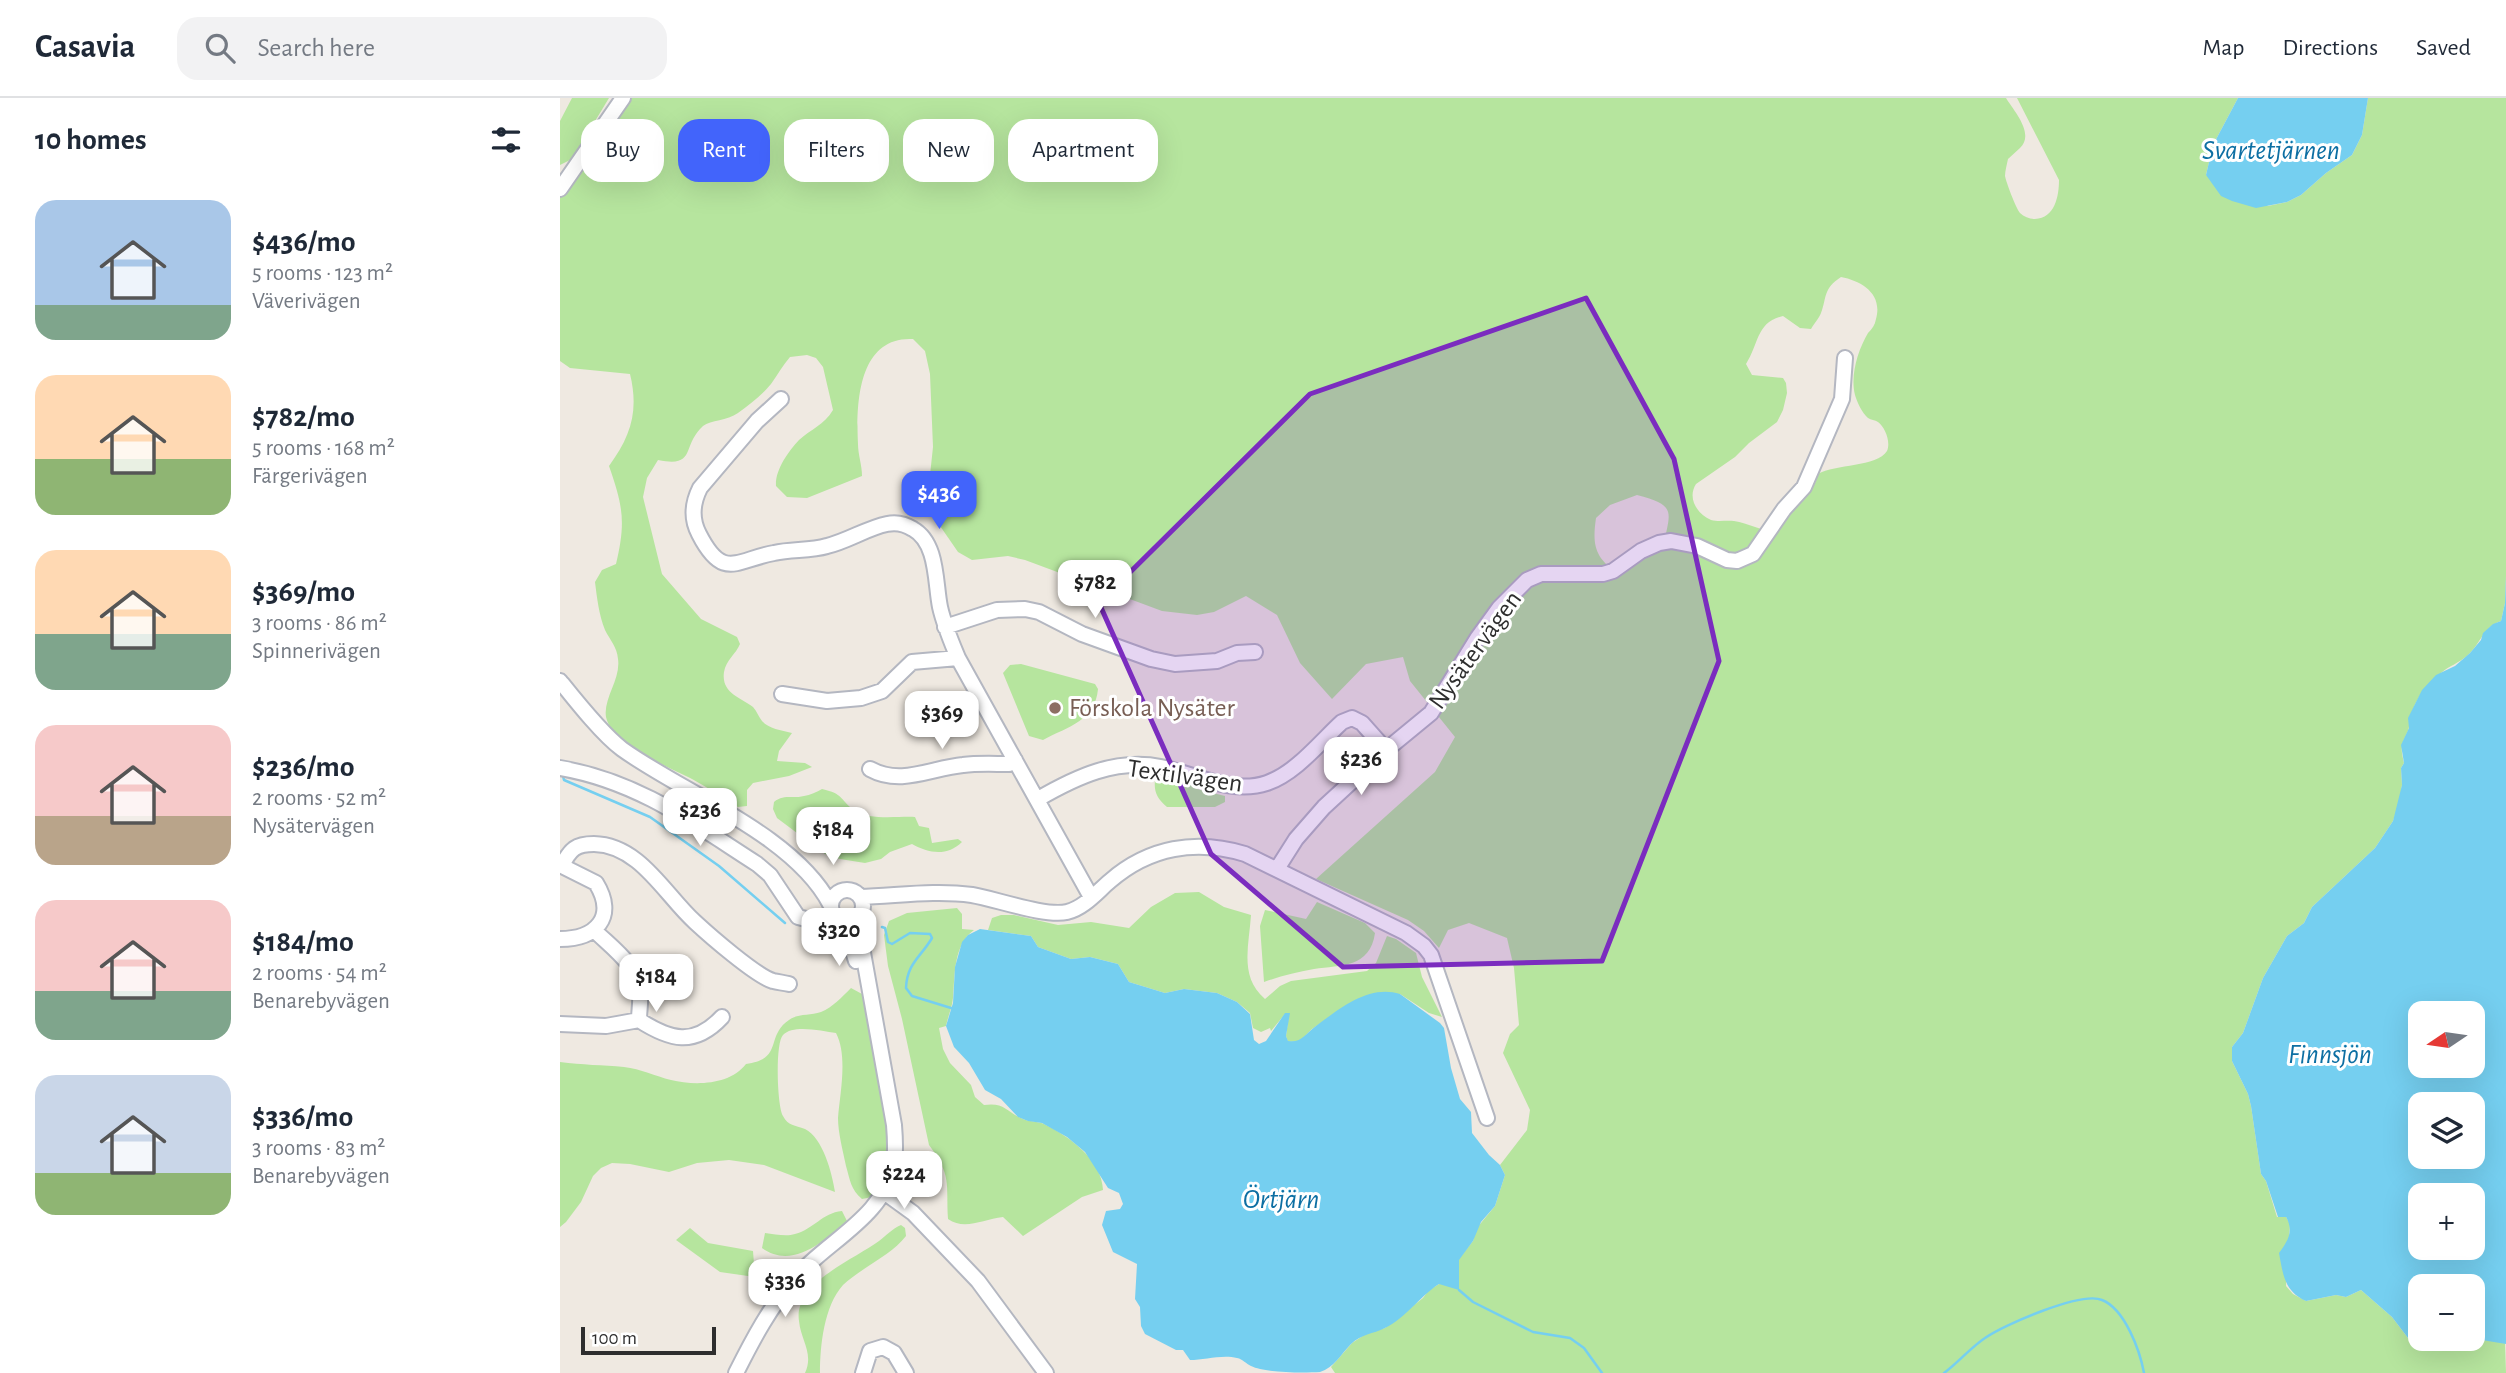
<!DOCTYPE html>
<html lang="en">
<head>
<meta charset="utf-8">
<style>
  :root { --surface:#fff; --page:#f2f2f3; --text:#1f2937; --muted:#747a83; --line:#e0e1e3; --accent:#4264fb }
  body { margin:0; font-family:"Alegreya Sans",sans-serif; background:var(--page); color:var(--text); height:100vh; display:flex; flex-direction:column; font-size:26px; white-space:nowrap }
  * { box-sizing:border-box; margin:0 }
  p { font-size:23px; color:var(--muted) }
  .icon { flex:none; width:38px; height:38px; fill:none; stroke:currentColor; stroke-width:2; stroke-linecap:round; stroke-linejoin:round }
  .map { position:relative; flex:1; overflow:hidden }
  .side { display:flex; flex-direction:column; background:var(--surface); width:560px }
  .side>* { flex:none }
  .top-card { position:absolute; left:21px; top:21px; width:665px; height:63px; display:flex; gap:14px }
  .needle { width:46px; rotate:257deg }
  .controls { position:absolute; left:1848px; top:903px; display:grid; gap:14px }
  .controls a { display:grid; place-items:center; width:77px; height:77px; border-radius:14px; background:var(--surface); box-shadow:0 7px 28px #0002; font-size:35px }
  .scale { position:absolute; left:21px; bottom:18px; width:135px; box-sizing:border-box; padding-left:7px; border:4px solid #2e2e2e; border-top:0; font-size:19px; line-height:24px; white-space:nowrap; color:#2e2e2e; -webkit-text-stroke:5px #fff; paint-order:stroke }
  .price { position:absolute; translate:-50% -60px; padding:0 16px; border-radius:14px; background:#fff; color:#222; font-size:23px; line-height:46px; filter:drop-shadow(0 2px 4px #0008) }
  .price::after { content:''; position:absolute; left:50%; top:42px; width:21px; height:16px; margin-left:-10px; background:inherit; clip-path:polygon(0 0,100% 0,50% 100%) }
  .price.active { background:var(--accent); color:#fff }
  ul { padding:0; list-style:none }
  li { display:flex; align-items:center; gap:21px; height:175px; padding:0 35px }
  li span { display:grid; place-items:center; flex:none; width:196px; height:140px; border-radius:21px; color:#555 }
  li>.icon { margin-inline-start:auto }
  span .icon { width:84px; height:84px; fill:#fffc; stroke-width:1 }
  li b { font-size:30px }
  h2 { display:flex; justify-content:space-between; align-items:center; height:84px; padding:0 35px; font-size:30px }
  .pill { padding:0 24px; border-radius:21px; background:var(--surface); box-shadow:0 7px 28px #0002; font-size:24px; line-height:63px }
  .pill.active { background:var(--accent); color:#fff }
  header { display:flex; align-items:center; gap:42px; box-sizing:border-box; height:98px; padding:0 35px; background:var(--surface); border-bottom:2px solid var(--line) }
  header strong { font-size:33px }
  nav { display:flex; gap:38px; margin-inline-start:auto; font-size:24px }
  .search { width:490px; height:63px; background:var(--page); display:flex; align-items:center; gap:18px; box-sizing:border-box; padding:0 24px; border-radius:21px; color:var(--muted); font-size:26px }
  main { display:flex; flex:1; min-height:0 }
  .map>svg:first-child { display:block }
</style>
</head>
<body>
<header>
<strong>Casavia</strong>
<div class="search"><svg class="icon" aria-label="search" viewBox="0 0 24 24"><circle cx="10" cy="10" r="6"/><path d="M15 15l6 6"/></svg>Search here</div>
<nav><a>Map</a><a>Directions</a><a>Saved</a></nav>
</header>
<main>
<section class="side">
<h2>10 homes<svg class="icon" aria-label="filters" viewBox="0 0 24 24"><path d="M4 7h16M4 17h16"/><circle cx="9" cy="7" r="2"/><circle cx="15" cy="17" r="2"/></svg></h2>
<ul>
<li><span style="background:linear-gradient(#a9c7e8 75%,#7fa58c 0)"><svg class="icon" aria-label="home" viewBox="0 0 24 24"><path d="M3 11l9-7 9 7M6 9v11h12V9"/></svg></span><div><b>$436/mo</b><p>5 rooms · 123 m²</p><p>Väverivägen</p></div></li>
<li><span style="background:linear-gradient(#ffd9b3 60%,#8fb573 0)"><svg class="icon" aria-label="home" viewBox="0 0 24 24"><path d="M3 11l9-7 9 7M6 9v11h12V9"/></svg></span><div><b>$782/mo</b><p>5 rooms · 168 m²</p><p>Färgerivägen</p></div></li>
<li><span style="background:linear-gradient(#ffd9b3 60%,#7fa58c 0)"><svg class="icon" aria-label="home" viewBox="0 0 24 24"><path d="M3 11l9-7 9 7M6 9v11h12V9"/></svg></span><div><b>$369/mo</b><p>3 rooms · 86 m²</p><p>Spinnerivägen</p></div></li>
<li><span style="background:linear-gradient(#f6c9c9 65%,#b9a48a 0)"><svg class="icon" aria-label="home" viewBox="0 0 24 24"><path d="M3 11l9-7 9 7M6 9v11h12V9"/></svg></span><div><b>$236/mo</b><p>2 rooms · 52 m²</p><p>Nysätervägen</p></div></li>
<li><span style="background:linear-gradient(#f6c9c9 65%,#7fa58c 0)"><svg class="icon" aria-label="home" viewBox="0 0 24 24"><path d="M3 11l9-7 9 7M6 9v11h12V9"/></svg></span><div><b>$184/mo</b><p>2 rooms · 54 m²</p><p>Benarebyvägen</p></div></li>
<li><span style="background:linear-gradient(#c9d6e8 70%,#8fb573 0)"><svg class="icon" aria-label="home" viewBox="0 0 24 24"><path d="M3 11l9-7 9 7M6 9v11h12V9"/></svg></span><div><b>$336/mo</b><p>3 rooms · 83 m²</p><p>Benarebyvägen</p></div></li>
</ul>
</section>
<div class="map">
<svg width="1946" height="1275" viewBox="0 0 1946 1275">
  <rect width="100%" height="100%" fill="#efe9e1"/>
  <path fill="#b6e59e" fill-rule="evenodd" d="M12 0H49L12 61 0 67V23Z
    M70 0H1446C1454 13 1475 36 1460 50 1456 54 1452 57 1448 61 1447 66 1445 73 1445 78 1446 84 1456 110 1460 115 1464 119 1470 121 1475 121 1495 120 1499 98 1499 82L1457 0H1678L1653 47 1646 77 1708 108 1727 104 1741 97 1766 75 1792 57 1802 37 1808 0H1946V478L1945 505 1941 523C1923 529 1921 545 1908 557 1899 565 1889 568 1881 575 1863 589 1851 607 1849 629 1848 636 1842 642 1842 649 1841 654 1843 660 1844 665L1841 670 1842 687 1839 705 1833 723 1815 750 1752 809 1744 825 1727 838 1703 880 1683 935 1672 949V963L1688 996 1691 1008 1701 1076 1706 1083 1717 1119H1726L1730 1126 1726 1188 1733 1196 1746 1203 1776 1197 1786 1199 1801 1192 1832 1219 1848 1240 1869 1248 1916 1241 1945 1244 1946 1275H775L771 1269 792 1245 807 1235 825 1230 863 1200 868 1193 879 1186 913 1143 916 1131 935 1108 945 1077 940 1067 967 1032 970 1012 943 955 950 936 959 927 954 870 947 840 909 825 888 832 879 850 864 833 848 822 756 781 875 674 895 639 850 583 843 559 806 566 772 601 740 565 717 517 686 498 654 514 637 517 602 513 465 462 448 458 412 462 398 454 378 425 372 403 370 377 373 349 370 276 365 253 353 241C298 238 296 306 298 346 298 357 302 367 302 378L247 400 227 399 216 388C215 372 228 354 239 342 251 331 264 327 273 312L263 269 256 260 247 257 230 259C223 267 218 276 211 286 203 296 189 307 178 315 167 323 151 322 143 328 121 348 137 370 98 362L87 380 83 399 102 476 141 521 177 539 180 546C176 556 166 562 164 574 161 595 180 599 193 609 197 613 198 618 202 623 209 631 221 632 232 635L219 653 217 663 245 665 252 669 229 678 193 685 187 692V708L178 709C163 699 148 690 132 681 109 669 52 647 46 619 43 600 61 581 58 561 57 549 50 542 45 532 39 517 37 500 35 484L42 472 56 466C66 424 63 408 49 368 71 338 79 313 70 276L10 270 0 263V100ZM1281 179C1302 183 1323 196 1316 221 1315 227 1312 231 1308 235 1298 252 1290 277 1295 297 1297 304 1302 315 1308 320 1311 322 1315 322 1318 324 1325 329 1331 344 1327 353 1317 369 1275 366 1258 376 1253 401 1228 412 1217 435 1202 433 1188 425 1174 423 1166 422 1159 424 1151 422 1137 416 1127 400 1136 386L1175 359 1189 345 1217 324 1223 312 1227 295 1226 285 1223 280 1192 277 1186 266C1199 246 1196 224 1223 218L1240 230 1251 231C1254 226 1259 220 1261 215 1267 198 1263 191 1281 179ZM1077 397C1118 408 1110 413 1103 450L1089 455 1058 476C1035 459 1032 448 1036 420L1050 407Z
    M461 566 535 586 538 591C535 623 509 628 483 642L469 638 443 575 450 567Z
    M596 676 616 678 637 691 665 698V704L655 709H607C595 699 593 691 596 676Z
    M262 691C284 696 279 701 294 712 309 723 338 718 355 719L359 728 369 730 372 745 398 741 402 744C387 759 368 755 352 746L330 754 321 761 305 765 280 761 265 756 217 720 213 711 214 704C224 696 233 701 244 698 250 697 257 694 262 691Z
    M639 794 664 809 691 817C689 848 679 879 705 901L720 888 731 883 807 873 816 865 827 838 836 841 856 855 862 879 882 919 869 915 840 896 790 905 752 931 740 943 728 944 726 938 729 916H725L711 933 710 930 701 934 693 930 690 915 677 904 657 895 624 891 605 895 569 884 558 866 530 859 511 861 478 849 471 838 428 832 432 820 441 817H454L498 827 531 824 569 830 591 809 615 795Z
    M757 804 805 825 815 835C810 870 781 867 754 871 736 874 721 878 704 884L700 828 705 812 746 821Z
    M397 810 402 816V831L414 832C393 847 395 878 393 900 392 910 388 918 386 928L379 930 383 951 390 965 411 987 415 999 424 1007C445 1004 446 1014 463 1021 470 1024 477 1023 484 1026 509 1038 542 1062 543 1092L522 1099 463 1138 443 1119C423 1121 405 1133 388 1121 386 1085 392 1078 369 1047L342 921 328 868 324 837 329 823 347 815Z
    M291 890 302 896 315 941 332 1058 321 1085 312 1099 302 1101C291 1092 290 1082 286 1068 283 1053 278 1035 278 1020 280 995 288 958 276 935 262 933 233 926 223 937 215 945 217 1008 223 1018 228 1028 235 1027 245 1031 263 1040 272 1075 275 1094L204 1067 169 1062 137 1065 109 1074 70 1066 52 1065 41 1070 33 1078 21 1104 6 1124 0 1129V964C22 967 43 967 64 969 81 971 95 978 111 982 135 988 170 987 186 966 224 961 205 938 229 922 239 915 250 918 261 914 273 909 282 899 291 890Z
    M282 1113 287 1123C265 1143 232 1172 202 1150L205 1135C215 1136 226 1139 235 1136 254 1131 262 1115 282 1113Z
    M341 1127 345 1130 346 1138C335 1152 319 1161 304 1171 297 1176 289 1181 283 1187 264 1208 260 1248 260 1275H245C254 1255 241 1243 239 1223 233 1185 295 1161 319 1143 327 1137 332 1131 341 1127Z
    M130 1130 148 1145 193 1153 195 1179 160 1174 116 1142Z"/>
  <path fill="#75cff0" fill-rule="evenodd" d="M1678 0H1808L1802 37 1792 57 1766 75 1741 97 1727 104 1696 110 1672 103 1661 98 1646 77 1653 47Z
    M1946 478V1246L1916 1241 1882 1247 1858 1246 1848 1240 1832 1219 1801 1192 1786 1199 1776 1197 1746 1203C1724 1193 1723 1176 1719 1155 1728 1143 1734 1133 1726 1119H1718L1706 1083 1701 1076 1691 1008 1688 996 1672 963V949L1683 935 1703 880 1727 838 1744 825 1752 809 1815 750 1833 723 1842 687 1841 670 1844 665 1841 647 1849 630 1848 620 1862 592 1876 577 1895 568 1910 555 1921 542 1923 535 1933 526 1941 523 1945 505ZM1913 915V968H1860V915ZM1913 1006V1059H1860V1006ZM1860 1097H1913V1150H1860ZM1870 1176 1875 1177 1878 1186 1875 1188H1913V1241H1860V1188H1864L1862 1181 1865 1177Z
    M420 831 471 838 478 849 511 861 530 859 558 866 569 884 605 895 624 891 657 895 677 904 690 916 694 942 699 946 706 943 725 915H730L726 938 728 943C742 945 745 936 756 928 779 911 809 886 840 896L880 925 884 930 891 970 900 1001 911 1014 912 1035 929 1057 940 1067 945 1077 935 1108 921 1124 913 1143 899 1162V1192L879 1186C860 1198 846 1220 825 1230 813 1236 801 1236 791 1246 781 1256 774 1270 760 1274 743 1275 705 1275 691 1268 686 1266 683 1261 677 1260 663 1256 644 1262 630 1262L623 1252H616L585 1236 581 1228 580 1209 575 1201 577 1166 553 1154 542 1127 546 1113 560 1111 563 1106 559 1095 548 1090 525 1054 507 1039 482 1025 468 1023 458 1019 441 1001 425 992 409 965 394 949 386 928 393 905 395 869 402 844 408 837Z"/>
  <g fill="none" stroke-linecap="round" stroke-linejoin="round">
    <path stroke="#75cff0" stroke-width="2.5" d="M3 678 4 682 90 719 159 768 225 825
      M322 829 325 830 328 844 332 846 350 835 370 836 372 840C361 859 347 865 346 890L352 898 391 910
      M899 1192 913 1204 973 1234 1010 1240 1024 1250 1042 1275
      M1384 1275C1398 1265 1410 1250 1425 1240 1443 1227 1522 1193 1542 1202 1565 1211 1580 1253 1584 1275"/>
    <g stroke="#b4b7c1" stroke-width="18">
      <path id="minor" d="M0 91 63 0
        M221 301 197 323 140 390C132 406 131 421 139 436 163 483 176 462 214 455 232 451 250 453 267 448 288 443 307 430 327 426 336 424 345 426 353 431 378 445 375 485 380 509 384 527 391 543 398 560L531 799
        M385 529 437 512 465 511 479 514 522 536 591 561 615 566 657 563 677 555 695 554
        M0 583C16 603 42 636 62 651 123 695 234 737 270 806
        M222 596 267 603 301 600 322 593 352 564 398 560
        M0 670C77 683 133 725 197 766L210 777 238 819 250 822 275 820
        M310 671C341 688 371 670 403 667 418 665 434 666 449 666L455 662
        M478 701C516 679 556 660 601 669 635 676 672 697 707 685 736 675 760 644 782 624L792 620 802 625 826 652
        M0 767 36 785C57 819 36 841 0 841
        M2 768C10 751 16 746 34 746 80 747 105 797 135 824 149 837 196 878 213 883 218 884 224 885 229 886
        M717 771 736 741 764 709 826 652 871 615 918 539 939 510 967 482 981 476H1043L1053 473 1081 453 1099 445 1111 443 1137 448 1167 462 1177 463 1193 456 1224 411 1244 389 1282 301 1285 260
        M271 808a16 16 0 1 1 32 0a16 16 0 1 1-32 0Z
        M300 799C337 798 374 792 412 797 436 801 485 819 507 814 524 810 537 794 550 783 589 749 636 741 685 756L846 835 864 848 871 857 927 1020
        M284 824 296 863
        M79 922C110 942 134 949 162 919
        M0 926 46 928 79 922C79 913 81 903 80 894 77 866 52 850 34 832
        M324 1094 353 1115 418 1183 486 1275
        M176 1275C193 1241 210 1209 235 1180 268 1142 325 1119 334 1065 336 1052 335 1039 334 1027L297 821
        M303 1275 310 1253 323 1249 334 1255 346 1275"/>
    </g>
    <use href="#minor" stroke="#fff" stroke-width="14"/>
  </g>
  <path fill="#7b2cbf" fill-opacity="0.2" stroke="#7b2cbf" stroke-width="5" stroke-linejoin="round" d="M1026 200 1114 361 1159 563 1042 863 783 869 651 756 539 505 750 296Z"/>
  <circle fill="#8d6e63" stroke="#fff" stroke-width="2.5" cx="495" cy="610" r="7"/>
  <g text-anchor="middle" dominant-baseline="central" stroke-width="6" stroke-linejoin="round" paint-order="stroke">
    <g font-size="26" fill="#2e2e2e" stroke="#fff">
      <text transform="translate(915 552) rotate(-54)">Nysätervägen</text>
      <text transform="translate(625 678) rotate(8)">Textilvägen</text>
    </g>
    <g font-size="26" fill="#785e54" stroke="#fff" text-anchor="start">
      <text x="509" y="610">Förskola Nysäter</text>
    </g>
    <g font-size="28" font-style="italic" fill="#0d6fa3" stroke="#fff">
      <text x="1711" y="53">Svartetjärnen</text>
      <text x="1770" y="957">Finnsjön</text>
      <text x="721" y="1102">Örtjärn</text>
    </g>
  </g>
</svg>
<div class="controls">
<a><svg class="needle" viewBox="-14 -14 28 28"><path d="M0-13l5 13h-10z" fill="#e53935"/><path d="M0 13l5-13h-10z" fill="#747a83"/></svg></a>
<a><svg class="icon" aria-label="layers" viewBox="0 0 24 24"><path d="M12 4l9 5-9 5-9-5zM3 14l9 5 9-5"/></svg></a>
<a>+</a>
<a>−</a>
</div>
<div class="scale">100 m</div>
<b class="price active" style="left:379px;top:433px">$436</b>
<b class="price" style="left:535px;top:522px">$782</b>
<b class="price" style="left:382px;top:653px">$369</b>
<b class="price" style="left:801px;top:699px">$236</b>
<b class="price" style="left:140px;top:750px">$236</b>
<b class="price" style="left:273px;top:769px">$184</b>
<b class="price" style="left:279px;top:870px">$320</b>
<b class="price" style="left:96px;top:916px">$184</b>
<b class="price" style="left:344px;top:1113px">$224</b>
<b class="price" style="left:225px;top:1221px">$336</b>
<div class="top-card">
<a class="pill">Buy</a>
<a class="pill active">Rent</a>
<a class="pill">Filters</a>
<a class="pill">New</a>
<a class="pill">Apartment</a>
</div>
</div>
</main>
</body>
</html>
